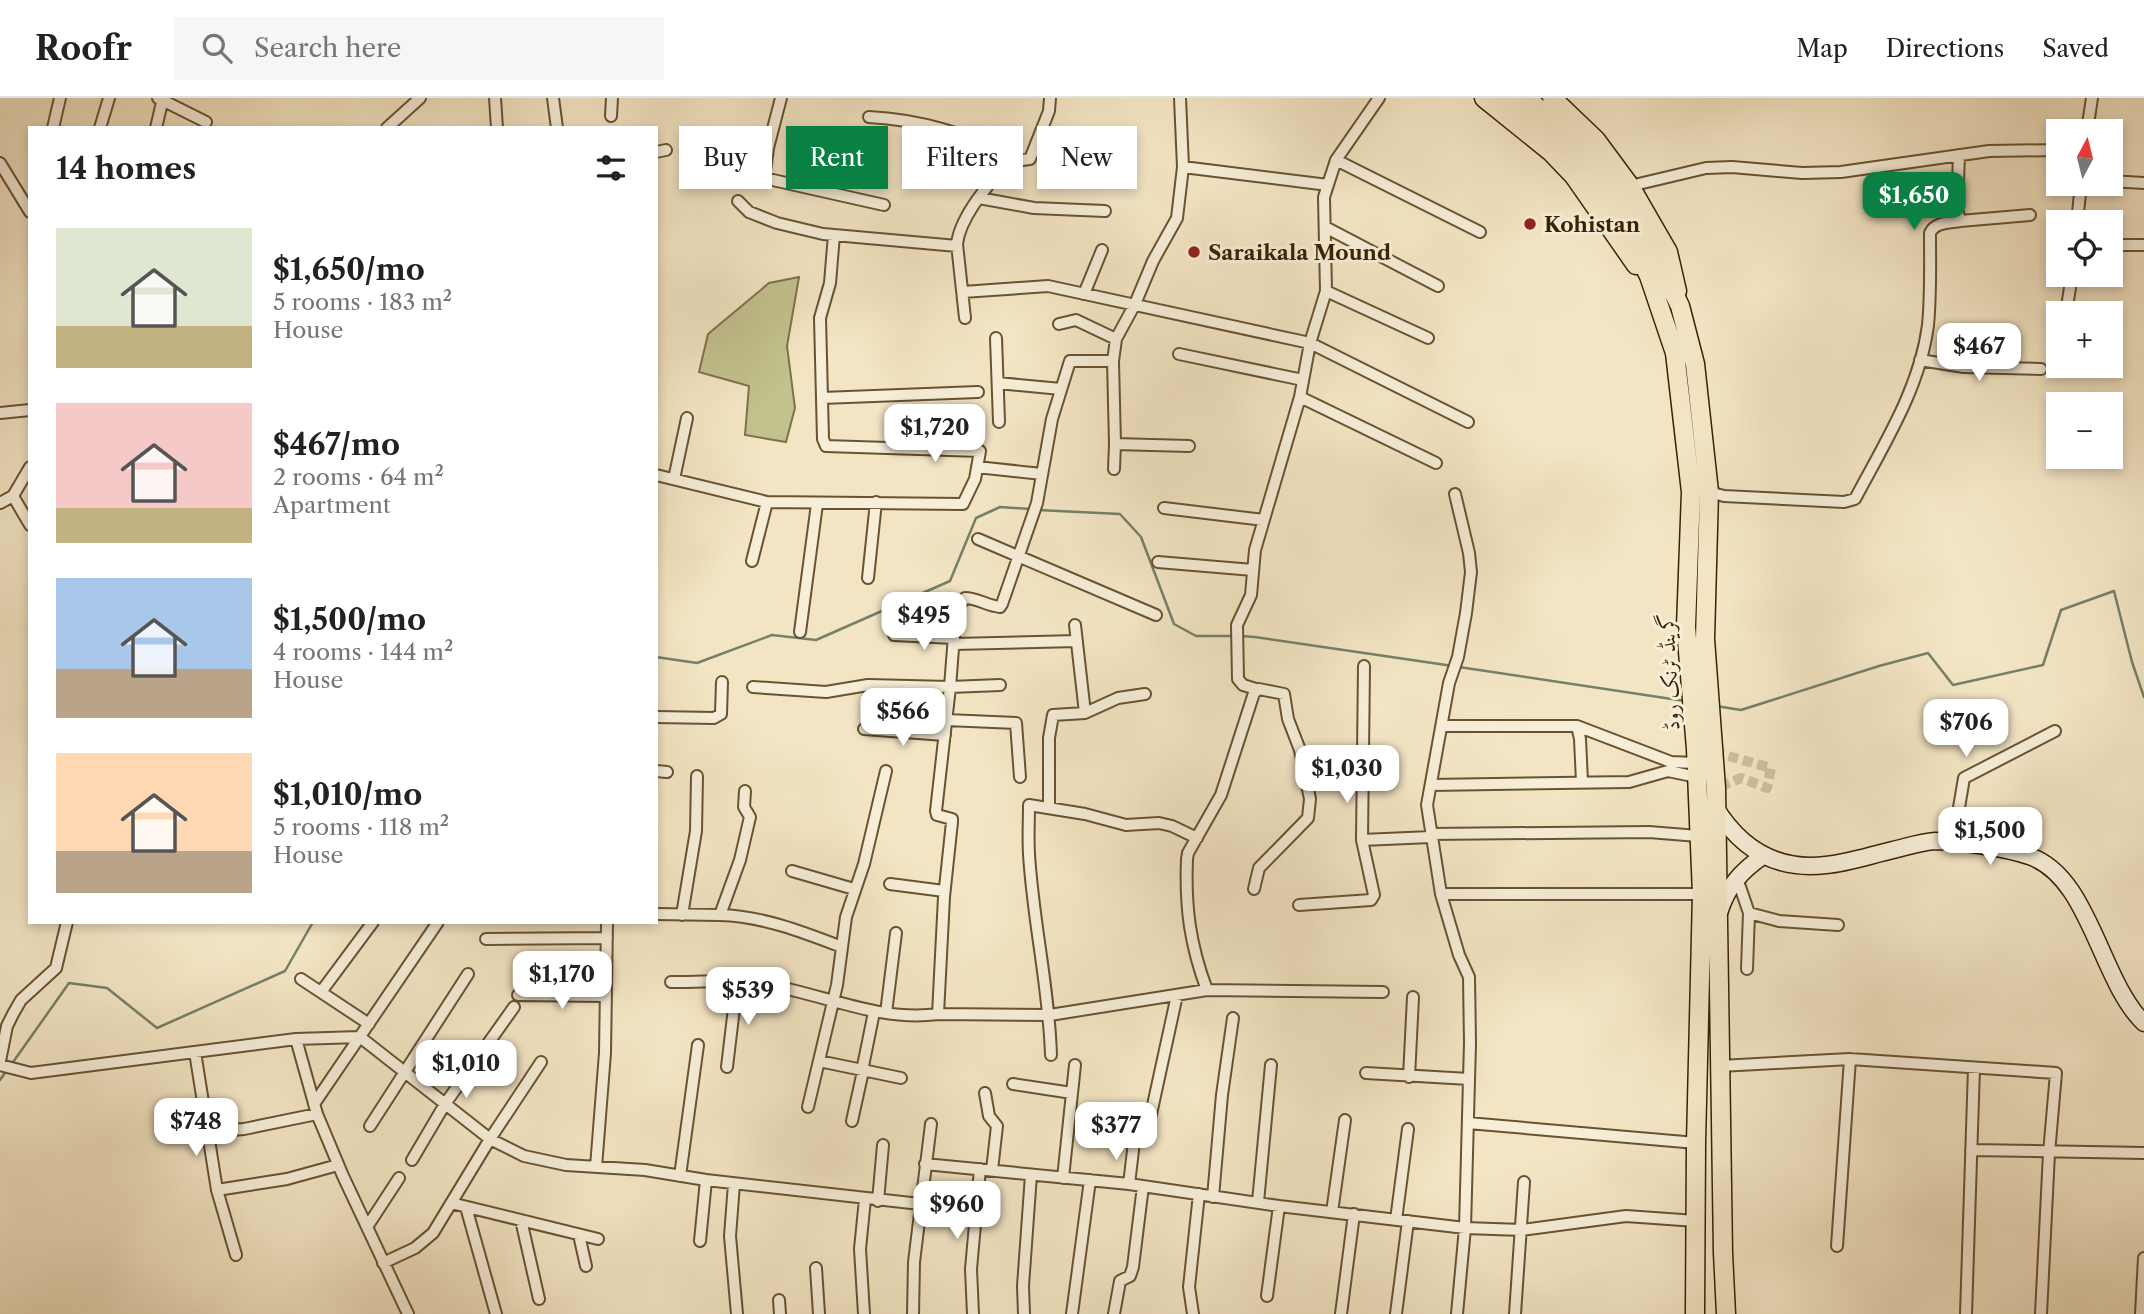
<!DOCTYPE html>
<html lang="en">
<head>
<meta charset="utf-8">
<style>
  :root { --surface:#fff; --page:#f6f6f6; --text:#222; --muted:#767676; --line:#e0e0e0; --accent:#0b8043 }
  body { margin:0; font-family:"Libre Caslon Text",Amiri,serif; background:var(--page); color:var(--text); height:100vh; display:flex; flex-direction:column; font-size:26px; white-space:nowrap }
  * { box-sizing:border-box; margin:0 }
  p { font-size:23px; color:var(--muted) }
  .icon { flex:none; width:38px; height:38px; fill:none; stroke:currentColor; stroke-width:2; stroke-linecap:round; stroke-linejoin:round }
  .map { position:relative; flex:1; overflow:hidden }
  .side { position:absolute; left:28px; top:28px; width:630px; height:798px; display:flex; flex-direction:column; background:var(--surface); border-radius:0px; box-shadow:0 4px 10px #0003 }
  .side>* { flex:none }
  .hud { position:absolute; left:679px; top:28px; width:665px; height:63px; display:flex; gap:14px }
  .needle { width:46px; rotate:7deg }
  .buttons { position:absolute; left:2046px; top:21px; display:grid; gap:14px }
  .buttons a { display:grid; place-items:center; width:77px; height:77px; border-radius:0px; background:var(--surface); box-shadow:0 4px 10px #0003; font-size:35px }
  .price { position:absolute; translate:-50% -60px; padding:0 16px; border-radius:14px; background:#fff; color:#222; font-size:23px; line-height:46px; filter:drop-shadow(0 2px 4px #0008) }
  .price::after { content:''; position:absolute; left:50%; top:42px; width:21px; height:16px; margin-left:-10px; background:inherit; clip-path:polygon(0 0,100% 0,50% 100%) }
  .price.active { background:var(--accent); color:#fff }
  ul { padding:0; list-style:none }
  li { display:flex; align-items:center; gap:21px; height:175px; padding:0 28px }
  li span { display:grid; place-items:center; flex:none; width:196px; height:140px; border-radius:0px; color:#555 }
  li>.icon { margin-inline-start:auto }
  span .icon { width:84px; height:84px; fill:#fffc; stroke-width:1 }
  li b { font-size:30px }
  h2 { display:flex; justify-content:space-between; align-items:center; height:84px; padding:0 28px; font-size:30px }
  .chip { padding:0 24px; border-radius:0px; background:var(--surface); box-shadow:0 4px 10px #0003; font-size:24px; line-height:63px }
  .chip.active { background:var(--accent); color:#fff }
  header { display:flex; align-items:center; gap:42px; box-sizing:border-box; height:98px; padding:0 35px; background:var(--surface); border-bottom:2px solid var(--line) }
  header strong { font-size:33px }
  nav { display:flex; gap:38px; margin-inline-start:auto; font-size:24px }
  .search { width:490px; height:63px; background:var(--page); display:flex; align-items:center; gap:18px; box-sizing:border-box; padding:0 24px; border-radius:0px; color:var(--muted); font-size:26px }
  .map>svg:first-child { display:block }
</style>
</head>
<body>
<header>
<strong>Roofr</strong>
<div class="search"><svg class="icon" aria-label="search" viewBox="0 0 24 24"><circle cx="10" cy="10" r="6"/><path d="M15 15l6 6"/></svg>Search here</div>
<nav><a>Map</a><a>Directions</a><a>Saved</a></nav>
</header>
<div class="map">
<svg width="2144" height="1216" viewBox="0 0 2144 1216">
  <rect width="100%" height="100%" fill="#f3e5c4"/>
  <filter id="stains"><feTurbulence type="fractalNoise" baseFrequency=".00286" numOctaves="4"/><feColorMatrix values="0 0 0 0 .2 0 0 0 0 .09 0 0 0 0 .02 0 0 0 .5 -.17"/></filter>
  <radialGradient id="worn" r=".72"><stop offset=".6" stop-color="#630" stop-opacity="0"/><stop offset="1" stop-color="#630" stop-opacity=".3"/></radialGradient>
  <path fill="#c2c28f" stroke="#7e7248" stroke-width="2" d="M799 179 787 248 795 310 786 344 745 337 749 288 699 274 708 236 769 185Z"/>
  <g fill="none" stroke-linecap="round" stroke-linejoin="round">
    <path stroke="#74806a" stroke-width="2.5" d="M1038 412 1120 416 1141 439 1174 526 1196 538H1235
      M1241 538 1255 539 1453 568
      M656 559 697 565 772 537 816 542 950 483 976 420 1000 409 1031 411
      M1459 569 1685 603
      M1716 608 1741 612 1879 568 1928 555 1953 587 2043 567 2061 512 2114 493 2132 564 2144 599
      M11 967 69 885 107 890 157 930 285 873 313 824
      M0 982 7 972"/>
    <path stroke="#cebe9d" stroke-width="10" stroke-dasharray="10 5" stroke-linecap="butt" d="M1714 654 1771 670 1767 690 1741 680 1716 690"/>
    <g stroke="#685331" stroke-width="14">
      <path id="minor" d="M158 0 206 24
        M495 0 497 30
        M553 0 557 30
        M781 0 768 50 764 80 884 107
        M1379 0 1336 62 1324 99 1326 193 1310 245 1300 299 1436 365
        M611 18 612 0
        M869 19C909 21 978 34 1007 64
        M53 30 60 0
        M100 30 109 0
        M156 30 163 0
        M387 30 420 0
        M2087 33 2092 0
        M656 54 666 52
        M1336 62 1480 134
        M0 65 30 114
        M1183 69 1328 87
        M2110 83 2144 85
        M1630 88 1706 70 1732 69 1802 75 1841 74 1989 53 2058 52
        M979 100 1034 110 1105 113
        M738 103 749 114 777 125 823 136 957 148
        M1960 123 2030 117
        M2077 124 2081 86
        M1325 129 1438 188
        M2110 147H2144
        M1326 193 1428 240
        M963 194 1048 188 1310 245 1468 324
        M1084 196 1102 152
        M2066 215 2072 177
        M965 220 957 146C960 118 990 85 1007 64L1030 61 1049 13 1050 0
        M1059 226 1076 222 1116 241
        M996 240 999 324
        M1179 256 1303 282
        M1920 262 1964 269 2041 271
        M998 285 1061 291
        M822 300 978 294
        M0 315 30 312
        M1115 346 1189 348
        M30 369 13 398 30 427
        M977 369 1042 376
        M1114 371 1115 346 1113 263 1116 241 1135 206 1153 163 1177 120 1183 69 1180 0
        M656 377 767 404 963 406 975 381 980 353 826 348 823 341 820 220 830 185 834 137
        M674 381 687 320
        M1709 394 1724 398 1844 404 1855 401C1884 346 1920 290 1928 227 1931 197 1930 165 1930 135 1935 124 1949 125 1960 123L1957 111 1959 57
        M1455 396 1469 455 1471 474 1466 515 1458 559 1449 585 1427 707 1441 796 1459 857 1469 879 1470 945 1465 1130 1457 1216
        M0 405 13 398
        M1164 410 1264 422
        M978 441 1156 517
        M752 463 767 404
        M1158 464 1253 472
        M868 480 876 404
        M1075 527 1085 615
        M800 534 817 406
        M894 537 954 540
        M954 546 1077 543
        M753 589 826 594 868 587 950 589 1000 587
        M1256 591 1243 587 1238 581 1237 527 1251 497 1255 452 1300 299
        M656 619 714 620 721 616 722 584
        M947 622 1016 625 1020 679
        M1442 628H1577L1671 664 1696 665
        M1577 628 1580 641 1582 684
        M864 631 945 637
        M656 673 667 674
        M1431 687 1629 684 1668 673 1697 679
        M745 693 744 709 750 719 740 762 720 817C762 818 803 834 842 849
        M1049 709V640L1053 617 1085 615 1118 600 1145 596
        M1430 736 1649 734 1698 738
        M1362 742 1431 739
        M1953 745 1964 680 2055 633
        M792 773 854 791
        M1737 780 1749 815 1779 823 1838 827
        M890 786 944 793
        M1441 796H1702
        M1299 807 1371 802 1374 797 1362 742 1364 568
        M656 816 720 817
        M682 817 696 733 697 678
        M486 841 607 840
        M1747 871 1749 815
        M301 881 369 926
        M671 884C702 884 739 881 769 887 825 897 880 924 938 916L1050 917 1207 892 1383 894
        M1207 892C1190 847 1185 809 1187 761L1188 755 1221 697 1254 595 1259 591 1284 596 1288 621 1300 652 1310 701 1308 720 1259 770 1254 791
        M321 894 373 824
        M518 897 606 898
        M886 915 896 835
        M938 916 944 799 952 724V721L937 717 936 713 950 589 956 512 965 500C977 500 988 508 1000 509L1002 506 1037 405 1052 321 1070 263H1113
        M296 941 317 1016 343 1078 408 1216
        M195 954 217 1092 236 1157
        M1051 957C1049 889 1033 824 1029 756 1028 740 1029 723 1029 707L1085 716 1126 727 1159 725 1172 728 1197 740
        M0 963 7 928 13 916 21 902 56 870 67 824
        M819 963 901 980
        M0 967 31 975 296 941 360 939 490 1041 524 1058 566 1067 645 1072 706 1082 920 1106
        M1720 968 1850 961 2056 975 2049 1055 2041 1216
        M727 969 737 885
        M862 973 874 914
        M1366 975 1469 981
        M1409 979 1413 899
        M1013 986 1072 995
        M985 995 989 1018 997 1028 992 1072
        M314 1006 438 824
        M808 1009 837 887 846 819 864 766 886 673
        M852 1023 863 973
        M1468 1025 1696 1045
        M370 1028 468 876
        M1148 1030 1177 897
        M207 1034 244 1031 317 1016
        M1971 1052 2144 1055
        M412 1062 445 1006 514 909
        M925 1066 1129 1086 1279 1108 1465 1130 1522 1132 1626 1118 1696 1123
        M596 1069 605 955 607 824
        M680 1078 698 947
        M1063 1080 1075 967
        M734 1086 730 1138 737 1216
        M1129 1086 1134 1044
        M217 1092 287 1081 338 1067
        M1213 1099 1222 997 1233 920
        M878 1103 883 1047
        M1258 1104 1271 967
        M451 1105 598 1141
        M466 1109 496 1216
        M1332 1114 1345 1022
        M521 1122 539 1201
        M1396 1122 1408 1031
        M367 1129 399 1080
        M579 1137 586 1168
        M700 1143 706 1082
        M1837 1148 1850 961
        M383 1165 415 1150 433 1135 490 1041 541 964
        M816 1170 819 1216
        M1267 1198 1279 1108
        M779 1202 780 1216
        M864 1216 860 1151 865 1101
        M913 1216 914 1164 931 1026
        M973 1216 971 1171 980 1071
        M1024 1216 1023 1188 1031 1077
        M1072 1216 1090 1082
        M1114 1216 1120 1183 1130 1178 1133 1169 1143 1088
        M1193 1216 1189 1189 1199 1096
        M1341 1216 1354 1116
        M1396 1216 1408 1123
        M1515 1216 1524 1084
        M1966 1216 1974 970
        M2141 1216 2144 1160"/>
    </g>
    <g stroke="#392200" stroke-width="19">
      <path id="secondary" d="M1715 709C1740 750 1776 773 1826 767 1848 765 1871 757 1893 752 1906 749 1921 744 1935 743 1958 743 2007 750 2029 758 2090 778 2100 883 2144 925
        M1719 815C1727 789 1741 773 1763 758"/>
    </g>
    <g stroke="#392200" stroke-width="21">
      <path id="primary" d="M1484 0 1551 54 1574 78 1636 167
        M1552 0 1596 42 1630 88 1668 154 1677 193"/>
    </g>
    <g stroke="#392200" stroke-width="21">
      <path id="trunk" d="M1508 0 1543 31 1571 59 1629 138 1649 178 1675 255 1691 394 1686 529 1696 651 1702 796 1696 1045 1695 1216
        M1527 0 1578 47 1632 116 1647 140 1680 208 1695 266 1709 394 1705 541 1716 690 1723 1155 1726 1216"/>
    </g>
    <use href="#minor" stroke="#f7eed9" stroke-width="10"/>
    <use href="#secondary" stroke="#f7eed9" stroke-width="16"/>
    <use href="#primary" stroke="#f3e5c4" stroke-width="18"/>
    <use href="#trunk" stroke="#f3e5c4" stroke-width="18"/>
  </g>
  <g fill="#8f2418" stroke="#f7eed9" stroke-width="2.5">
    <circle cx="1530" cy="126" r="7"/>
    <circle cx="1194" cy="154" r="7"/>
  </g>
  <g text-anchor="middle" dominant-baseline="central" stroke-width="6" stroke-linejoin="round" paint-order="stroke">
    <g font-size="21" font-weight="bold" fill="#392200" stroke="#f7eed9" text-anchor="start">
      <text x="1544" y="126">Kohistan</text>
      <text x="1208" y="154">Saraikala Mound</text>
    </g>
    <g font-size="21" fill="#392200" stroke="#f7eed9">
      <text transform="translate(1669 574) rotate(-93)">گرینڈ ٹرنک روڈ</text>
    </g>
  </g>
  <rect width="100%" height="100%" filter="url(#stains)"/>
  <rect width="100%" height="100%" fill="url(#worn)"/>
</svg>
<div class="buttons">
<a><svg class="needle" viewBox="-14 -14 28 28"><path d="M0-13l5 13h-10z" fill="#e53935"/><path d="M0 13l5-13h-10z" fill="#767676"/></svg></a>
<a><svg class="icon" aria-label="locate" viewBox="0 0 24 24"><circle cx="12" cy="12" r="6"/><path d="M12 2v4M12 18v4M2 12h4M18 12h4"/></svg></a>
<a>+</a>
<a>−</a>
</div>
<b class="price active" style="left:1914px;top:134px">$1,650</b>
<b class="price" style="left:1979px;top:285px">$467</b>
<b class="price" style="left:935px;top:366px">$1,720</b>
<b class="price" style="left:924px;top:554px">$495</b>
<b class="price" style="left:903px;top:650px">$566</b>
<b class="price" style="left:1966px;top:661px">$706</b>
<b class="price" style="left:1347px;top:707px">$1,030</b>
<b class="price" style="left:1990px;top:769px">$1,500</b>
<b class="price" style="left:562px;top:913px">$1,170</b>
<b class="price" style="left:748px;top:929px">$539</b>
<b class="price" style="left:466px;top:1002px">$1,010</b>
<b class="price" style="left:196px;top:1060px">$748</b>
<b class="price" style="left:1116px;top:1064px">$377</b>
<b class="price" style="left:957px;top:1143px">$960</b>
<div class="hud">
<a class="chip">Buy</a>
<a class="chip active">Rent</a>
<a class="chip">Filters</a>
<a class="chip">New</a>
</div>
<section class="side">
<h2>14 homes<svg class="icon" aria-label="filters" viewBox="0 0 24 24"><path d="M4 7h16M4 17h16"/><circle cx="9" cy="7" r="2"/><circle cx="15" cy="17" r="2"/></svg></h2>
<ul>
<li><span style="background:linear-gradient(#dfe7d0 70%,#c2b280 0)"><svg class="icon" aria-label="home" viewBox="0 0 24 24"><path d="M3 11l9-7 9 7M6 9v11h12V9"/></svg></span><div><b>$1,650/mo</b><p>5 rooms · 183 m²</p><p>House</p></div></li>
<li><span style="background:linear-gradient(#f6c9c9 75%,#c2b280 0)"><svg class="icon" aria-label="home" viewBox="0 0 24 24"><path d="M3 11l9-7 9 7M6 9v11h12V9"/></svg></span><div><b>$467/mo</b><p>2 rooms · 64 m²</p><p>Apartment</p></div></li>
<li><span style="background:linear-gradient(#a9c7e8 65%,#b9a48a 0)"><svg class="icon" aria-label="home" viewBox="0 0 24 24"><path d="M3 11l9-7 9 7M6 9v11h12V9"/></svg></span><div><b>$1,500/mo</b><p>4 rooms · 144 m²</p><p>House</p></div></li>
<li><span style="background:linear-gradient(#ffd9b3 70%,#b9a48a 0)"><svg class="icon" aria-label="home" viewBox="0 0 24 24"><path d="M3 11l9-7 9 7M6 9v11h12V9"/></svg></span><div><b>$1,010/mo</b><p>5 rooms · 118 m²</p><p>House</p></div></li>
</ul>
</section>
</div>
</body>
</html>
